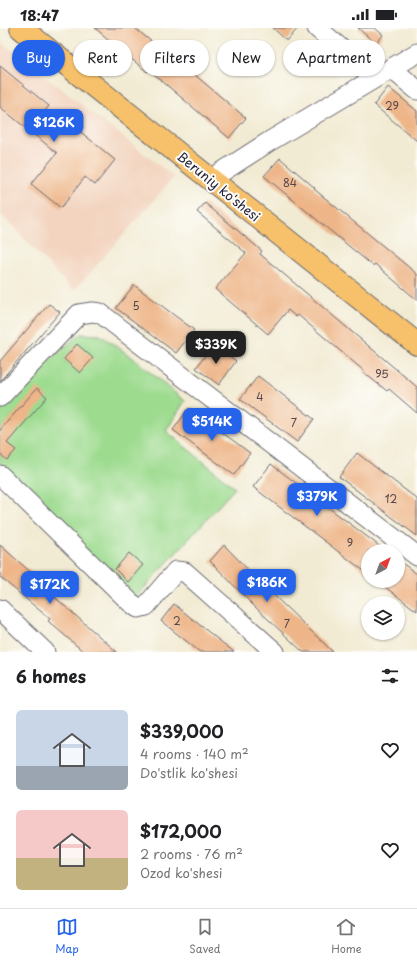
<!DOCTYPE html>
<html lang="en">
<head>
<meta charset="utf-8">
<style>
  :root { --surface:#fff; --page:#f2f2f2; --text:#202124; --muted:#757577; --line:#e0e0e0; --accent:#2563eb }
  body { margin:0; font-family:"Playpen Sans",sans-serif; background:var(--page); color:var(--text); height:100vh; display:flex; flex-direction:column; font-size:15px; white-space:nowrap }
  * { box-sizing:border-box; margin:0 }
  p { font-size:13px; color:var(--muted) }
  .icon { flex:none; width:22px; height:22px; fill:none; stroke:currentColor; stroke-width:2; stroke-linecap:round; stroke-linejoin:round }
  .map { position:relative; height:624px; overflow:hidden }
  .panel { display:flex; flex-direction:column; background:var(--surface); flex:1 }
  .panel>* { flex:none }
  .guide { position:absolute; left:12px; top:12px; width:393px; height:36px; display:flex; gap:8px }
  .needle { width:26px; rotate:41deg }
  .tools { position:absolute; left:361px; top:516px; display:grid; gap:8px }
  .tools a { display:grid; place-items:center; width:44px; height:44px; border-radius:50%; background:var(--surface); box-shadow:0 1px 3px #0004; font-size:20px }
  .price { position:absolute; translate:-50% -34px; padding:0 9px; border-radius:8px; background:var(--accent); color:#fff; font-size:13px; line-height:26px; filter:drop-shadow(0 1px 2px #0008) }
  .price::after { content:''; position:absolute; left:50%; top:24px; width:12px; height:9px; margin-left:-6px; background:inherit; clip-path:polygon(0 0,100% 0,50% 100%) }
  .price.selected { background:#222; color:#fff }
  ul { padding:0; list-style:none }
  li { display:flex; align-items:center; gap:12px; height:100px; padding:0 16px }
  li span { display:grid; place-items:center; flex:none; width:112px; height:80px; border-radius:6px; color:#555 }
  li>.icon { margin-inline-start:auto }
  span .icon { width:48px; height:48px; fill:#fffc; stroke-width:1 }
  li b { font-size:17px }
  h2 { display:flex; justify-content:space-between; align-items:center; height:48px; padding:0 16px; font-size:17px }
  .pill { padding:0 14px; border-radius:18px; background:var(--surface); box-shadow:0 1px 3px #0004; font-size:14px; line-height:36px }
  .pill.selected { background:var(--accent); color:#fff }
  .status { display:flex; justify-content:space-between; align-items:center; height:28px; padding:0 20px; background:var(--surface); direction:ltr }
  .status svg { height:11px; fill:currentColor }
  .menu { display:flex; justify-content:space-around; align-items:center; height:56px; border-top:1px solid var(--line); background:var(--surface); font-size:11px; color:var(--muted) }
  .menu a { display:grid; justify-items:center; gap:2px }
  .menu .selected { color:var(--accent) }
  .map>svg:first-child { display:block }
</style>
</head>
<body>
<div class="status"><b>18:47</b><svg viewBox="0 0 49 12"><path d="M0 12V9h3v3zM5 12V6h3v6zM10 12V3h3v9zM15 12V0h3v12zM26 1h20v11H26zM47 4h2v5h-2z"/></svg></div>
<div class="map">
<svg width="417" height="624" viewBox="0 0 417 624">
  <rect width="100%" height="100%" fill="#fdfcf7"/>
  <filter id="ink" filterUnits="userSpaceOnUse"><feTurbulence type="fractalNoise" baseFrequency=".025" numOctaves="2"/><feDisplacementMap in="SourceGraphic" scale="8" xChannelSelector="R" yChannelSelector="G"/><feConvolveMatrix kernelMatrix="1 2 1 2 8 2 1 2 1" color-interpolation-filters="sRGB"/></filter>
  <filter id="wash" filterUnits="userSpaceOnUse"><feTurbulence type="fractalNoise" baseFrequency=".012" numOctaves="4" result="noise"/><feDisplacementMap in="SourceGraphic" scale="16" xChannelSelector="R" yChannelSelector="G"/><feGaussianBlur stdDeviation="0.9" result="paint"/><feColorMatrix in="noise" values="0 0 0 0 0 0 0 0 0 0 0 0 0 0 0 0 0 1.4 0 .05"/><feComposite in="paint" operator="in"/></filter>
  <g filter="url(#wash)">
    <rect width="100%" height="100%" fill="#f2ebd3"/>
    <path fill="#f3d4bf" d="M0 13 174 149 74 263 0 185Z"/>
    <path fill="#9ddb8f" stroke="#607e65" d="M80 306 100 307 133 330 185 373 166 403 235 460 135 570 0 437V382L56 326Z"/>
    <g id="blocks">
      <path fill="#eeb588" d="M95 0H135L171 30 172 29 188 43 189 42 246 90 229 110 149 42 147 44Z
        M273 0H298L287 13Z
        M358 0H375L383 7 376 16Z
        M311 18 324 30 317 38 304 27Z
        M0 38 49 78 44 84 66 101 71 96 115 132 95 157 85 149 61 180 31 156 57 125 0 79Z
        M388 59 417 83V113L374 77Z
        M280 130 315 160 314 161 417 246V272L375 236 373 238 264 148Z
        M205 175 262 223 260 226 417 359V385L389 361 387 363 363 344 364 343 298 287 296 289 288 282 268 306 215 261 246 225 197 184Z
        M134 257 194 302 176 325 116 280Z
        M49 276 60 284 0 353V333Z
        M77 316 93 330 80 345 64 331Z
        M214 316 236 333 219 357 196 340Z
        M258 348 314 391 297 414 240 371Z
        M37 360 47 369 7 415 16 422 7 432 0 426V402Z
        M189 380 250 425 234 447 173 402Z
        M357 425 417 471V508L339 449Z
        M271 436 386 523H368V546L253 459Z
        M0 517 52 563 50 565 117 624H84L48 593 50 591 0 549Z
        M224 517 260 554 333 624H303L252 576 210 533Z
        M129 525 143 537 128 554 115 541Z
        M398 532 417 546V583L377 553H398Z
        M174 576 196 594 234 624H200L161 593Z"/>
    </g>
  </g>
  <g filter="url(#ink)">
    <use href="#blocks" fill-opacity="0" stroke="#6b6870" stroke-width="1"/>
    <g fill="none" stroke-linecap="round" stroke-linejoin="round">
      <g stroke="#6b6870" stroke-width="21">
        <path id="minor" d="M317 0 375 50
          M391 40 417 62
          M211 151 270 113 417 25
          M0 369 79 286 92 284 100 285 417 528
          M0 447 130 574 138 580 146 578 176 543 185 544 275 624
          M0 581 45 624"/>
      </g>
      <g stroke="#6b6870" stroke-width="24">
        <path id="major" d="M21 0 417 316"/>
      </g>
      <use href="#minor" stroke="#fff" stroke-width="19"/>
      <use href="#major" stroke="#f6c16b" stroke-width="22"/>
    </g>
  </g>
  <g text-anchor="middle" dominant-baseline="central" stroke-width="4" stroke-linejoin="round" paint-order="stroke">
    <g font-size="11" fill="#55474e">
      <text x="392" y="77">29</text>
      <text x="290" y="154">84</text>
      <text x="136" y="277">5</text>
      <text x="382" y="345">95</text>
      <text x="260" y="368">4</text>
      <text x="294" y="394">7</text>
      <text x="391" y="470">12</text>
      <text x="350" y="514">9</text>
      <text x="177" y="592">2</text>
      <text x="287" y="595">7</text>
    </g>
    <g font-size="13" fill="#22223b" stroke="#fdfcf7">
      <text transform="translate(219 158) rotate(39)">Beruniy ko'shesi</text>
    </g>
  </g>
</svg>
<div class="tools">
<a><svg class="needle" viewBox="-14 -14 28 28"><path d="M0-13l5 13h-10z" fill="#e53935"/><path d="M0 13l5-13h-10z" fill="#757577"/></svg></a>
<a><svg class="icon" aria-label="layers" viewBox="0 0 24 24"><path d="M12 4l9 5-9 5-9-5zM3 14l9 5 9-5"/></svg></a>
</div>
<b class="price" style="left:54px;top:115px">$126K</b>
<b class="price selected" style="left:216px;top:337px">$339K</b>
<b class="price" style="left:212px;top:414px">$514K</b>
<b class="price" style="left:317px;top:489px">$379K</b>
<b class="price" style="left:267px;top:575px">$186K</b>
<b class="price" style="left:50px;top:577px">$172K</b>
<div class="guide">
<a class="pill selected">Buy</a>
<a class="pill">Rent</a>
<a class="pill">Filters</a>
<a class="pill">New</a>
<a class="pill">Apartment</a>
</div>
</div>
<section class="panel">
<h2>6 homes<svg class="icon" aria-label="filters" viewBox="0 0 24 24"><path d="M4 7h16M4 17h16"/><circle cx="9" cy="7" r="2"/><circle cx="15" cy="17" r="2"/></svg></h2>
<ul>
<li><span style="background:linear-gradient(#c9d6e8 70%,#9aa5b1 0)"><svg class="icon" aria-label="home" viewBox="0 0 24 24"><path d="M3 11l9-7 9 7M6 9v11h12V9"/></svg></span><div><b>$339,000</b><p>4 rooms · 140 m²</p><p>Do'stlik ko'shesi</p></div><svg class="icon" aria-label="heart" viewBox="0 0 24 24"><path d="M12 20l-8-8c-3-5 5-10 8-4 3-6 11-1 8 4z"/></svg></li>
<li><span style="background:linear-gradient(#f6c9c9 60%,#c2b280 0)"><svg class="icon" aria-label="home" viewBox="0 0 24 24"><path d="M3 11l9-7 9 7M6 9v11h12V9"/></svg></span><div><b>$172,000</b><p>2 rooms · 76 m²</p><p>Ozod ko'shesi</p></div><svg class="icon" aria-label="heart" viewBox="0 0 24 24"><path d="M12 20l-8-8c-3-5 5-10 8-4 3-6 11-1 8 4z"/></svg></li>
</ul>
</section>
<nav class="menu">
<a class="selected"><svg class="icon" aria-label="map" viewBox="0 0 24 24"><path d="M3 6l6-2 6 2 6-2v14l-6 2-6-2-6 2zM9 4v14M15 6v14"/></svg>Map</a>
<a><svg class="icon" aria-label="saved" viewBox="0 0 24 24"><path d="M7 4h10v16l-5-4-5 4z"/></svg>Saved</a>
<a><svg class="icon" aria-label="home" viewBox="0 0 24 24"><path d="M3 11l9-7 9 7M6 9v11h12V9"/></svg>Home</a>
</nav>
</body>
</html>
